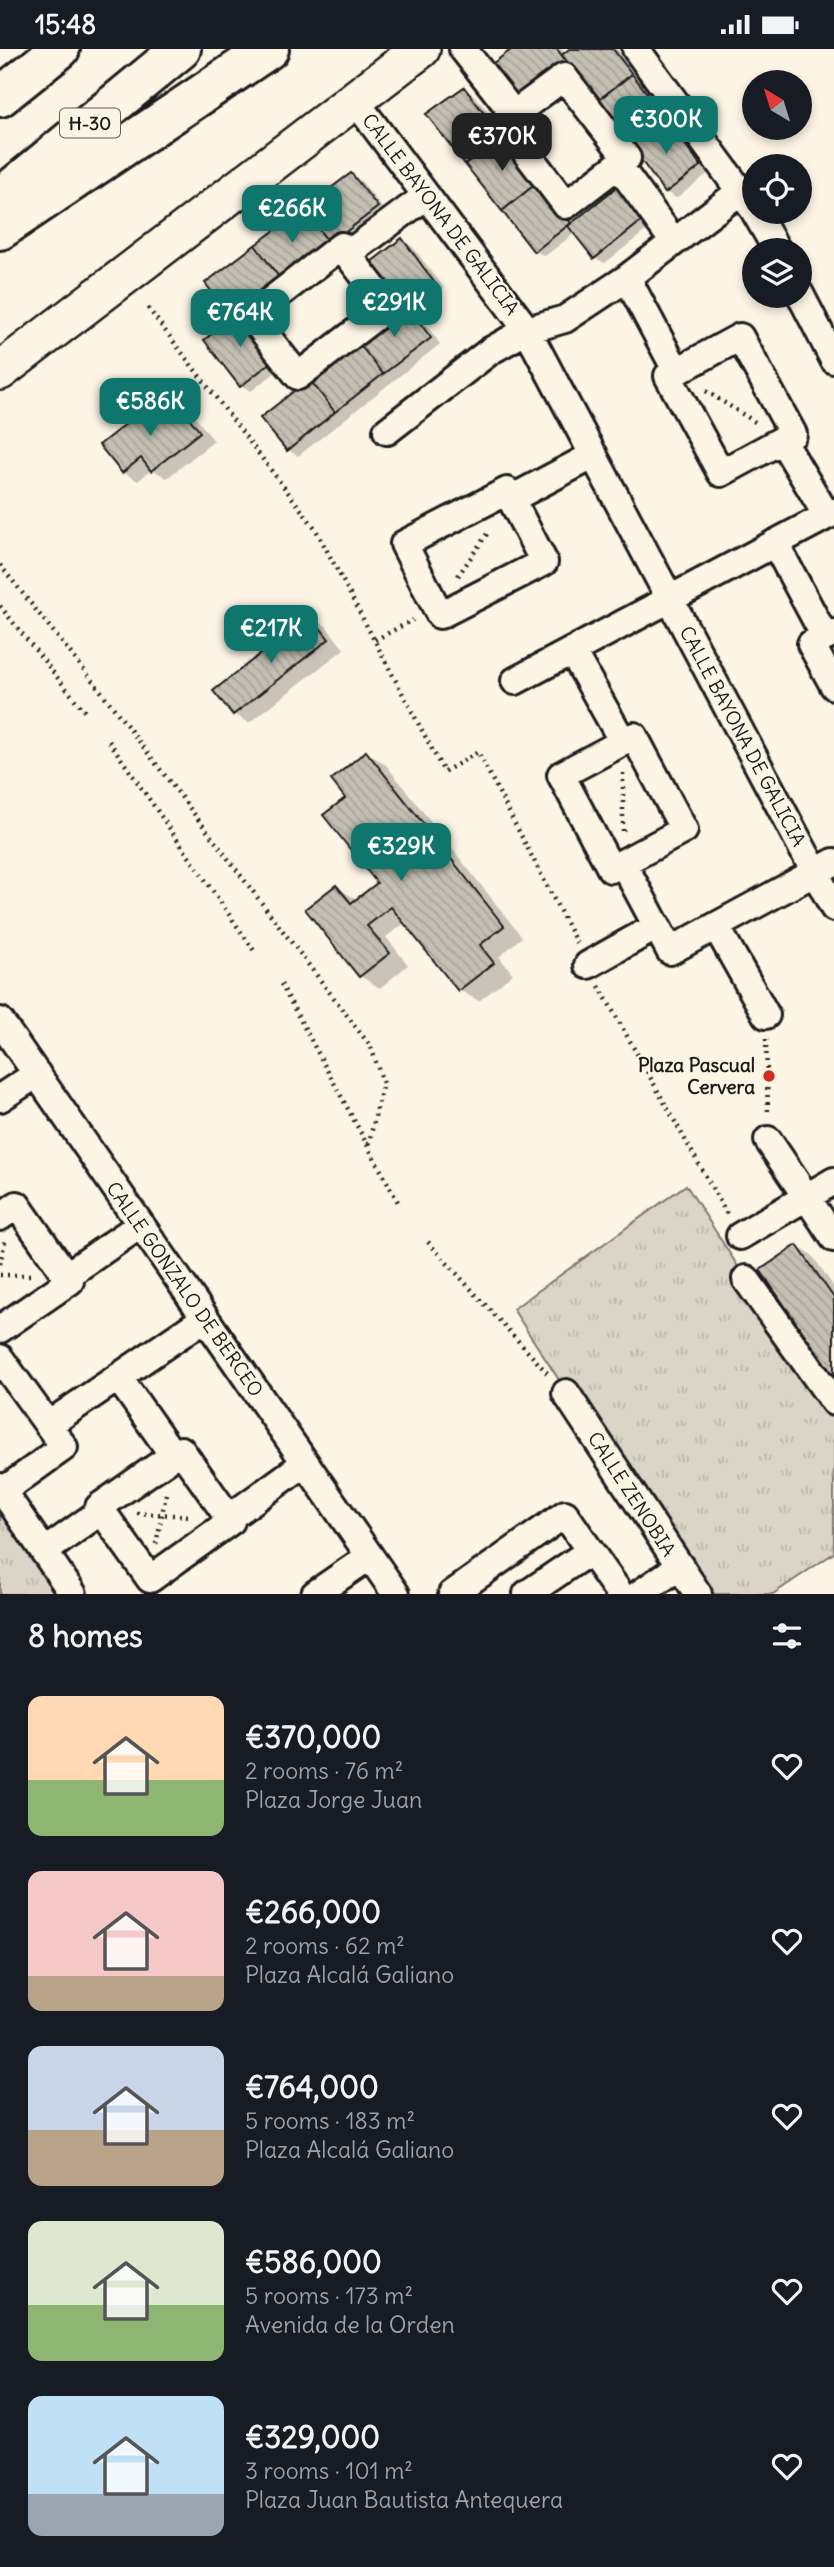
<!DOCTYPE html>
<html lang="en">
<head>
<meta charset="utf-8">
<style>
  :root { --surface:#171b24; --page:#20242c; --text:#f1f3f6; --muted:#9ea1a6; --accent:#0f766e }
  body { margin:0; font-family:Delius,sans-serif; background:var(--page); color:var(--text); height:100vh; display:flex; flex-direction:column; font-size:26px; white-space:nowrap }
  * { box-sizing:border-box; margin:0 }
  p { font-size:23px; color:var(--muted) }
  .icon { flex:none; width:38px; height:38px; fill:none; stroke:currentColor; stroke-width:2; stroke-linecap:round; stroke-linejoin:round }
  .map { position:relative; height:1545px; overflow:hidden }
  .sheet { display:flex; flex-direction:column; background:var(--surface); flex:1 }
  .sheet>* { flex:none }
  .needle { width:46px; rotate:322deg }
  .buttons { position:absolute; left:742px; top:21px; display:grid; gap:14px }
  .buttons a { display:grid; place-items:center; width:70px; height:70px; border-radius:50%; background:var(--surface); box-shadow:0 4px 10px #0003; font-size:35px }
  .price { position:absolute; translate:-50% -60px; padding:0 16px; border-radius:14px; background:var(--accent); color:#fff; font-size:23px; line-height:46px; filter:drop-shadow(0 2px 4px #0008) }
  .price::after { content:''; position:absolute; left:50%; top:42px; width:21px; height:16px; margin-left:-10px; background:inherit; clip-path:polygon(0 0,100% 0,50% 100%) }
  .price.active { background:#222; color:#fff }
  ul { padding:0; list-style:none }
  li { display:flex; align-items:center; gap:21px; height:175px; padding:0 28px }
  li span { display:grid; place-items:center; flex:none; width:196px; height:140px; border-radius:14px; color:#555 }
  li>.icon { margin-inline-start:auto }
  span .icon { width:84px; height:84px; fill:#fffc; stroke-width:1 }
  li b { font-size:30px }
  h2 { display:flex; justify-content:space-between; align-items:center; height:84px; padding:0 28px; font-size:30px }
  .status { display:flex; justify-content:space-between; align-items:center; height:49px; padding:0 35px; background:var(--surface); direction:ltr }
  .status svg { height:19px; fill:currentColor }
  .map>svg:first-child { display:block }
</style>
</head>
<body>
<div class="status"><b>15:48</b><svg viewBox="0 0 49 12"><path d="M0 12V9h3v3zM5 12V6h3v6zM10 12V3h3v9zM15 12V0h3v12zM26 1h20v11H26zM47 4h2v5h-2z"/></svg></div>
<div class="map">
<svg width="834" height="1545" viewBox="0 0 834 1545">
  <defs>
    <pattern id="park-tufts" width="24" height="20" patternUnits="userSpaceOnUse" patternTransform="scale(1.75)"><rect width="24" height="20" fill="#dbd5c8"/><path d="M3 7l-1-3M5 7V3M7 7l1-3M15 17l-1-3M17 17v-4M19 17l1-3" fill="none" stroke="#bbb6ab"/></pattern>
    <pattern id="building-back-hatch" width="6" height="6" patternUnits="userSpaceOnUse" patternTransform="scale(1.75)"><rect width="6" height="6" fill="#c4c0b3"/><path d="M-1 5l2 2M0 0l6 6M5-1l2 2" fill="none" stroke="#a8a499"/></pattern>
  </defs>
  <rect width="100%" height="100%" fill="#fcf5e5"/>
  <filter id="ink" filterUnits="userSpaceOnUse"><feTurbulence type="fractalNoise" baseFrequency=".0143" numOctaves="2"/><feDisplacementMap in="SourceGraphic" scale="14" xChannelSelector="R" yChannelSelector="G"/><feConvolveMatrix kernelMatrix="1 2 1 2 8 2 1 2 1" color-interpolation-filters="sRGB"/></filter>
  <g filter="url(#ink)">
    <path fill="url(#park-tufts)" stroke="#7c7872" stroke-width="2" d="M686 1136 746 1230 834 1353V1504L773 1545H698L513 1260Z
      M0 1443 70 1545H0Z"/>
    <path fill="#0003" d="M515 0H562L566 5 572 0H617L710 123 676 149 666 143 575 21Z
      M464 40 474 46 574 173 618 139 653 176 605 214 595 209 575 184 545 207 535 202Z
      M351 126 361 132 387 165 249 270 284 317 251 342 241 336 234 270 207 234Z
      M402 192 412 197 444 239 415 261 440 295 298 407 288 401 262 369 401 260 368 217Z
      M177 355 192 364 214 392 167 429 152 420 138 432 123 423 150 358 163 366Z
      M310 568 326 577 344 600 249 674 234 665Z
      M367 704 386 716 522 888 499 908 513 925 479 952 459 941 406 873 386 888 408 916 380 939 360 927 336 838 358 851 379 834 348 750Z
      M797 1198 812 1206 834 1238V1325Z"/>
    <path fill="url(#building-back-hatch)" stroke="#1c1c1c" stroke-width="2" d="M512 0H557L567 14 517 50 492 15Z
      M569 0H613L632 25 597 52 562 6Z
      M632 25 666 69 630 96 597 52Z
      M464 38 501 87 465 115 426 65Z
      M666 69 701 117 665 144 630 96Z
      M501 87 538 133 502 162 465 115Z
      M351 124 378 158 330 195 303 160Z
      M538 133 571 174 534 203 502 162Z
      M618 137 644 170 594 210 568 177Z
      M303 160 330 195 282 232 255 196Z
      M402 189 434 233 399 260 366 217Z
      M255 196 282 232 232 269 205 234Z
      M406 255 431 289 383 325 357 292Z
      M240 263 275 310 240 338 204 291Z
      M357 292 383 325 335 363 309 330Z
      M309 330 335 363 287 402 260 369Z
      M177 353 200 383 151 422 141 409 122 424 99 396 150 356 158 368Z
      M310 566 329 590 233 666 213 642Z
      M366 702 504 877 480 896 494 914 458 942 391 858 367 877 390 904 359 928 305 860 336 836 351 854 377 834 323 766 345 749 331 731Z
      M797 1196 834 1249V1328L760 1221Z"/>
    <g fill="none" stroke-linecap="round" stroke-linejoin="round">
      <g stroke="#1c1c1c" stroke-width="32">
        <path id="street" d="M463 0 514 65
          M636 0 754 161
          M564 28 627 109 566 156 503 73Z
          M354 50 527 281 834 859
          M618 116 674 193
          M755 163 777 201
          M341 197 388 258 298 327 251 267Z
          M348 205 426 147
          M627 229 677 323
          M800 245 834 311
          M740 288 793 385 721 424 668 327Z
          M387 382 490 302 527 281 565 270 627 229 742 141
          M782 391 827 467
          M507 442 544 513 440 566 404 495Z
          M511 450 594 406
          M775 494 825 588
          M832 584 811 595 834 637
          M572 602 623 693
          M515 632 834 463
          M634 687 684 781 611 820 561 726Z
          M623 814 670 902 834 813
          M716 877 766 966
          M588 916 657 877
          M0 972 396 1545
          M0 1049 37 1025
          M768 1091 834 1189
          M0 1168 17 1156 70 1232 0 1280
          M740 1187 834 1132
          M66 1227 140 1176
          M746 1230 834 1353
          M0 1309 64 1398 3 1442
          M118 1328 173 1406
          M566 1344 698 1545
          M48 1376 205 1269
          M181 1401 231 1472 150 1530 99 1458Z
          M0 1438 73 1545
          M229 1469 305 1414
          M44 1503 101 1462
          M315 1545 370 1507
          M452 1545 565 1465 590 1502
          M527 1545 590 1502 620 1545
          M639 1545 680 1517"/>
      </g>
      <g stroke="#1c1c1c" stroke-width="42">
        <path id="secondary" d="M0 322 421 0"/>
      </g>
      <g stroke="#1c1c1c" stroke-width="44">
        <path id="highway" d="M0 48 60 0
          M0 149 181 0
          M0 181 269 0"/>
      </g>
      <path stroke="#1c1c1c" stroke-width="4.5" stroke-dasharray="2 5" stroke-linecap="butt" d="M148 259 315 479 444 723 478 703 577 895
        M706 342 755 373
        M0 516 100 641 371 998 383 1034 368 1098
        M458 527 489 482
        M0 557 85 663
        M375 591 413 571
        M109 692 255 903
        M623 724V785
        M281 935 400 1157
        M599 937 728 1167
        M766 990 768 1065
        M428 1193 550 1327
        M0 1215 5 1192
        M0 1226H31
        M137 1464 191 1467
        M156 1495 166 1445"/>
      <use href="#street" stroke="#fcf5e5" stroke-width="26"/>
      <use href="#secondary" stroke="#fcf5e5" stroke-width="37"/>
      <use href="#highway" stroke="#fcf5e5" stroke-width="38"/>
    </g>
  </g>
  <circle fill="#c8321e" stroke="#fcf5e5" stroke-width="2.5" cx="769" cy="1027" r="7"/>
  <g text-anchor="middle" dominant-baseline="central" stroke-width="5" stroke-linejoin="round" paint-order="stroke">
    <rect fill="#fcf5e5" stroke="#5f5d58" stroke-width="2" x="60" y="59.5" width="60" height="29" rx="5"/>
    <g font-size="18" font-weight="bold" fill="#1c1c1c">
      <text x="90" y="74">H-30</text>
    </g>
    <g font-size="19" fill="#1c1c1c" stroke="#fcf5e5">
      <text transform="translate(441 165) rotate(53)">CALLE BAYONA DE GALICIA</text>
      <text transform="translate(743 687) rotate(62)">CALLE BAYONA DE GALICIA</text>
      <text transform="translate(185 1240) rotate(55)">CALLE GONZALO DE BERCEO</text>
      <text transform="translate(632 1445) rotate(57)">CALLE ZENOBIA</text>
    </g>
    <g font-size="19" font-weight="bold" fill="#1c1c1c" stroke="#fcf5e5" text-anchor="end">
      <text x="755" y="1016">Plaza Pascual<tspan x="755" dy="22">Cervera</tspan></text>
    </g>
  </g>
</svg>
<div class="buttons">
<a><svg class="needle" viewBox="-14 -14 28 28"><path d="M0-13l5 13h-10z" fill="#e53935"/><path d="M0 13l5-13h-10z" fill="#9ea1a6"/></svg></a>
<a><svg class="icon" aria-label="locate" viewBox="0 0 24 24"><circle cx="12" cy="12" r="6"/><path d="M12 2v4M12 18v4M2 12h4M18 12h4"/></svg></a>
<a><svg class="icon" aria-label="layers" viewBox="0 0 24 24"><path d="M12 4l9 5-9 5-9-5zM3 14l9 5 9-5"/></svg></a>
</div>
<b class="price" style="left:666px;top:107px">€300K</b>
<b class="price active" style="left:502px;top:124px">€370K</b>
<b class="price" style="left:292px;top:196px">€266K</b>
<b class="price" style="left:394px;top:290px">€291K</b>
<b class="price" style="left:240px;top:300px">€764K</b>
<b class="price" style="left:150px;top:389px">€586K</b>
<b class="price" style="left:271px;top:616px">€217K</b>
<b class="price" style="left:401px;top:834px">€329K</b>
</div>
<section class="sheet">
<h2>8 homes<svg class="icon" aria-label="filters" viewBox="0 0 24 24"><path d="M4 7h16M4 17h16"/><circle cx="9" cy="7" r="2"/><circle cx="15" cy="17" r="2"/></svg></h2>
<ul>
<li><span style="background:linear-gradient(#ffd9b3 60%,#8fb573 0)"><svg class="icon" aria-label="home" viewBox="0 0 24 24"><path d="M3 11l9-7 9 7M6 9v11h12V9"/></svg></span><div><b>€370,000</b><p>2 rooms · 76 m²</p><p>Plaza Jorge Juan</p></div><svg class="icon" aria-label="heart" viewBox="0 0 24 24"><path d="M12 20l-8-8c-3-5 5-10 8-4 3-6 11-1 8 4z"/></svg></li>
<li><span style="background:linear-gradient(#f6c9c9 75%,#b9a48a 0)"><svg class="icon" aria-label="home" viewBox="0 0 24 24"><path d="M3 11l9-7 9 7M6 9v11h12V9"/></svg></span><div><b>€266,000</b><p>2 rooms · 62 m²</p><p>Plaza Alcalá Galiano</p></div><svg class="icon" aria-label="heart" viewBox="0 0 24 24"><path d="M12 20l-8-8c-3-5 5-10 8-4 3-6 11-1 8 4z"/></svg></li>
<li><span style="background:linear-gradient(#c9d6e8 60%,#b9a48a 0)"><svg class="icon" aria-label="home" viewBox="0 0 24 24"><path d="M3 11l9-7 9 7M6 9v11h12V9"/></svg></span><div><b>€764,000</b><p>5 rooms · 183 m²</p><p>Plaza Alcalá Galiano</p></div><svg class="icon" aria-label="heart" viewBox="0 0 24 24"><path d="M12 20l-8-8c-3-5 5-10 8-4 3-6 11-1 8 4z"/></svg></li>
<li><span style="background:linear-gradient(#dfe7d0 60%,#8fb573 0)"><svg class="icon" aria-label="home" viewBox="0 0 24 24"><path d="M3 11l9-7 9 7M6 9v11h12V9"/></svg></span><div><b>€586,000</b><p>5 rooms · 173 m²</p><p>Avenida de la Orden</p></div><svg class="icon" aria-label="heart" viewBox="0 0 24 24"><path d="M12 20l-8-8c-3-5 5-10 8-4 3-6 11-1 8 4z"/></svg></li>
<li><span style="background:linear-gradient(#bfe0f5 70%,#9aa5b1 0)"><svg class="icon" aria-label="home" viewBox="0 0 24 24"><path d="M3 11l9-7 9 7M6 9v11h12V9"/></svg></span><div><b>€329,000</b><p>3 rooms · 101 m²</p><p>Plaza Juan Bautista Antequera</p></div><svg class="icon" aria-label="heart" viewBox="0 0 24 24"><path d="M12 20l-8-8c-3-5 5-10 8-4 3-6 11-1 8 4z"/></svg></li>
</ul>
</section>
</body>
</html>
